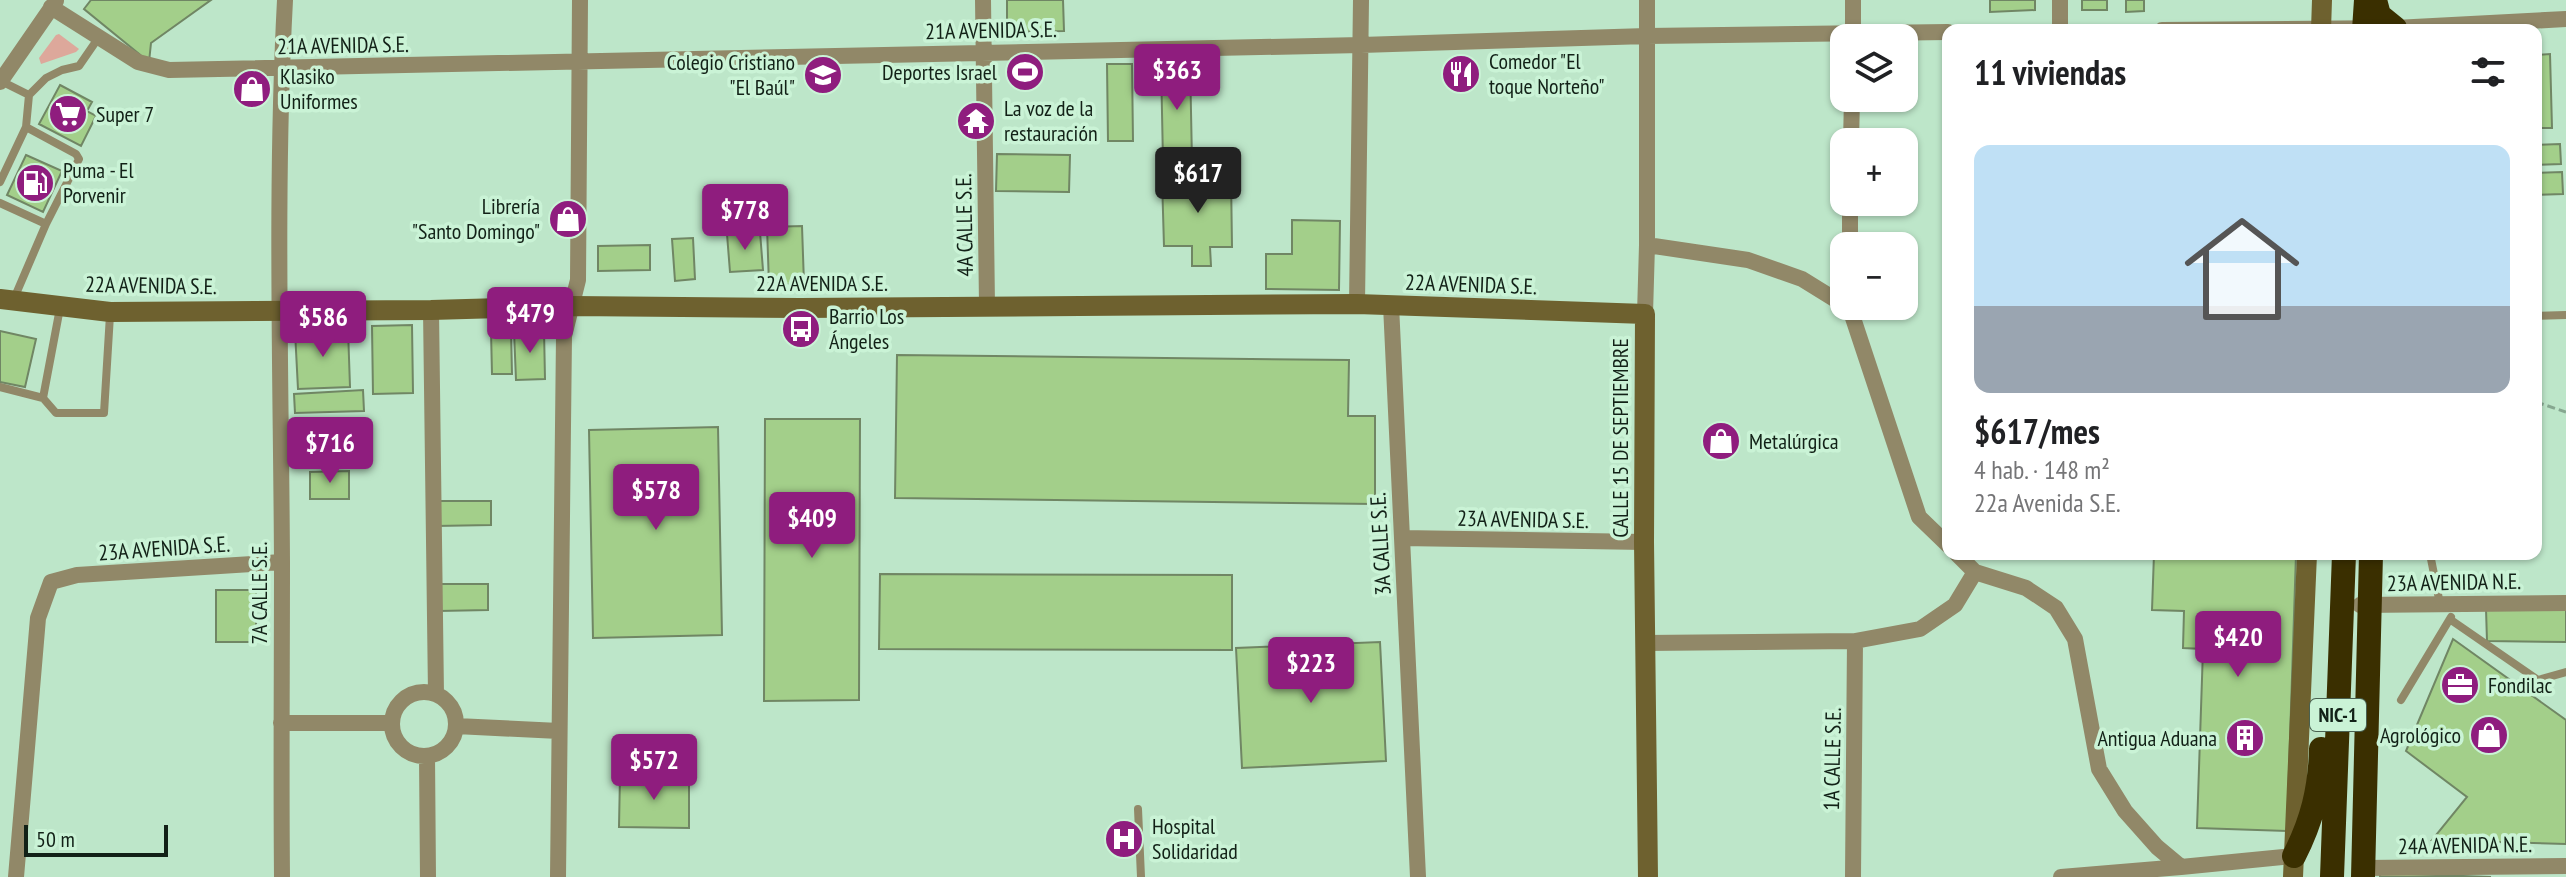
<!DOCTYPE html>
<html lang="es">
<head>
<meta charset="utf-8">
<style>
  :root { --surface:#fff; --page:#f6f6f6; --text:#202124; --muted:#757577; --line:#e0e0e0; --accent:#8f1d7e }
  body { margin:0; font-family:"PT Sans Narrow",sans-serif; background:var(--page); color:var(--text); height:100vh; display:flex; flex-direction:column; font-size:30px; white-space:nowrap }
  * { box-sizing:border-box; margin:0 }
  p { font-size:26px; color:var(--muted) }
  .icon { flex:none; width:44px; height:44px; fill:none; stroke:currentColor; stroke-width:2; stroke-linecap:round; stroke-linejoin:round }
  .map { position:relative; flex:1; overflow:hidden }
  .panel { position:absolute; left:1942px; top:24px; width:600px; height:536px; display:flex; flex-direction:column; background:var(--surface); border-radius:16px; box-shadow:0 2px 6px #0004 }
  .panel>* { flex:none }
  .fabs { position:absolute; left:1830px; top:24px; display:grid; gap:16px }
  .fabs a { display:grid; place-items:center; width:88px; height:88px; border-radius:16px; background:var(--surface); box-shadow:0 2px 6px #0004; font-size:40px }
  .scale { position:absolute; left:24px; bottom:20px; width:144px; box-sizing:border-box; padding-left:8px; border:4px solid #122117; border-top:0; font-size:22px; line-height:28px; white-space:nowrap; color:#122117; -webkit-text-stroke:6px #caf3d6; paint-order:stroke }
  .price { position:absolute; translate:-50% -68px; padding:0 18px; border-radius:8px; background:var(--accent); color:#fff; font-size:26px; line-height:52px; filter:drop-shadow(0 2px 4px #0008) }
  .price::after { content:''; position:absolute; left:50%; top:48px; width:24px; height:18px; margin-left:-12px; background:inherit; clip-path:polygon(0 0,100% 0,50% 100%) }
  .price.active { background:#222; color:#fff }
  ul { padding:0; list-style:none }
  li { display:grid; align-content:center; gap:16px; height:424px; padding:0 32px }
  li+li { border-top:2px solid var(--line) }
  li span { display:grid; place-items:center; height:248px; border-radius:16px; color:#555 }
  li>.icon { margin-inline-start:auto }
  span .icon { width:144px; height:144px; fill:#fffc; stroke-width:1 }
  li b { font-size:34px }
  h2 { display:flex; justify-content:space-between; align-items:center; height:96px; padding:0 32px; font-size:34px }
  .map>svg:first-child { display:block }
</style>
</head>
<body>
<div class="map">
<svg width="2566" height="877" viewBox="0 0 2566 877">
  <rect width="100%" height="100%" fill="#bde6c9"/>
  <path fill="#dda89b" d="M59 34 79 49 76 52 41 64 39 58 56 35Z"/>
  <path fill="#a3cf8a" stroke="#708664" stroke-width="2" d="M91 0H211L151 43 149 62 84 9Z
    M1007 0H1063L1064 31 1007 32Z
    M1990 0H2035V10L1990 12Z
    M2082 0H2107V10H2082Z
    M2126 0H2144V11L2126 12Z
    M2550 54 2552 128H2536V55Z
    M1190 62 1192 161H1163L1161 63Z
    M1107 64H1132L1133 141H1108Z
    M60 85 92 102 87 111 96 116 81 146 39 124Z
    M2560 144 2561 164 2536 165V145Z
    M997 154 1070 155 1069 192 996 191Z
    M26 155 62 171 43 212 7 195Z
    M2562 172 2563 194 2536 195V173Z
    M1231 177 1232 247H1210L1211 266H1192V246H1164L1162 178Z
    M1292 220 1340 221 1339 290 1266 289V254H1292Z
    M802 226 804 284 769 285 767 227Z
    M760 232 763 270 730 272 727 234Z
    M693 238 695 279 675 281 672 239Z
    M650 245V270L598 271V246Z
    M412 325 413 393 373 394 372 326Z
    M348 329 350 387 298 389 295 331Z
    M511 330 512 374H492L491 331Z
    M544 330 545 379 516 380 514 331Z
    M0 331 36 339 25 387 0 382Z
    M897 355 1349 360 1348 416H1375V504L895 498Z
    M363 390 364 411 295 413 294 394Z
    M765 419H860L859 700 764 701Z
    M718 427 722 635 593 638 589 430Z
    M349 471V499H310V472Z
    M436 501H491V525L436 526Z
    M2154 554H2296L2287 831 2197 828 2203 649 2183 648 2184 611 2152 610Z
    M880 574 1232 575V650L879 649Z
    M438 584H488V610L439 611Z
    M216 590H256V642H216Z
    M2566 608V642L2487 641 2486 609Z
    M2453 639 2566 720V844L2432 840 2467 797 2406 751Z
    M1380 642 1386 761 1242 768 1236 648Z
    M620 776H689V828L619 827Z
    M2380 873 2491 877H2380Z"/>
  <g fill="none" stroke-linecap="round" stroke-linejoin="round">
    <path stroke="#86a790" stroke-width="3" stroke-dasharray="8 4" stroke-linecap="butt" d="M2536 402 2566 412"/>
    <path stroke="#918868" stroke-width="8" d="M1 81 29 95
      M0 182 26 127 29 95 46 78 62 70 79 66 99 37
      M0 203 46 224
      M13 301 46 224 79 159 76 154 26 127
      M60 308 43 398 56 413H104L110 315
      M2536 316 2566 315
      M0 387 43 398
      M2430 554 2440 604
      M2451 620 2538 680 2566 672
      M2401 700 2451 617
      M1138 809 1141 877"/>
    <path stroke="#918868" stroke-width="16" d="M983 0 987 305
      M2060 0V30
      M51 7 138 62 169 70 1361 45 1647 36 1948 32
      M2162 30 2395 28 2566 19
      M1853 38V0
      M0 82 56 1
      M1851 142 1852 98
      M1647 245 1748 260 1802 279 1844 305
      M1850 246V202
      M1357 304 1361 0
      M1391 305 1418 877
      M1849 306 1919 517 1948 545
      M431 310 436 694
      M1645 314 1647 245V0
      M1402 538 1644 542
      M1957 554 1975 572 2026 588 2056 608 2075 639 2099 769 2125 811 2157 847 2181 867 2294 856
      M2360 605 2566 603
      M1645 643 1855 641 1920 629 1955 605 1975 572
      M392 724a32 32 0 1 1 64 0a32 32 0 1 1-64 0Z
      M281 723H392
      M456 726 559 731
      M427 756 428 877
      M2364 868 2566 866
      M16 877 38 618 51 582 77 575 282 562
      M282 877C281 772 282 667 282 562 281 375 275 188 285 0
      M558 877 564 336 578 280 580 0
      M1853 877 1855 641
      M2061 877 2181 867"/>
    <path stroke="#6e612f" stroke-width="20" d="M2321 30 2322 0
      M0 299 110 312 431 310 572 306 800 308 1357 304 1645 314 1644 542 1648 877
      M2293 877 2307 554"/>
    <path stroke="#3a2f00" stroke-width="24" d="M2375 0 2379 15 2395 28
      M2364 30 2366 0
      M2294 856C2312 821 2320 789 2321 749
      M2332 877 2344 554
      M2363 877 2371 554"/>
  </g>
  <defs>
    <g id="stadium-disc" transform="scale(2)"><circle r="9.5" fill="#8f1d7e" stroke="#caf3d6"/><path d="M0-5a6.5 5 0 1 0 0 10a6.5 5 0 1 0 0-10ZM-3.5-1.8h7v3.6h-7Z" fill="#fff"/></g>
    <g id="restaurant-disc" transform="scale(2)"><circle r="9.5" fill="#8f1d7e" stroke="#caf3d6"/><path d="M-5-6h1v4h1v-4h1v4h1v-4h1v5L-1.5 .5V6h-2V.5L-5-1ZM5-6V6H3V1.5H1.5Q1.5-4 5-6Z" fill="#fff"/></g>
    <g id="school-disc" transform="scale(2)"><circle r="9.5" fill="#8f1d7e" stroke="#caf3d6"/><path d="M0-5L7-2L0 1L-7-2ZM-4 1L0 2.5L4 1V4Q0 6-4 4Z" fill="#fff"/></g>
    <g id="shop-disc" transform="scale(2)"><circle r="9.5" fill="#8f1d7e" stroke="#caf3d6"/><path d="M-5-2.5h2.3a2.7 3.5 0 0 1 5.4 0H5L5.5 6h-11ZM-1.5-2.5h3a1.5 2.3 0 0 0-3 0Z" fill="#fff"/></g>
    <g id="supermarket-disc" transform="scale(2)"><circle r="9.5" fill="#8f1d7e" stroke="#caf3d6"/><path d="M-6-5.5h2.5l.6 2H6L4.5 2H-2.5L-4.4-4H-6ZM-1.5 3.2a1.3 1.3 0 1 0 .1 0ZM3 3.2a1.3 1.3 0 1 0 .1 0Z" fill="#fff"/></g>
    <g id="temple-disc" transform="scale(2)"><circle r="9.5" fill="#8f1d7e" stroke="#caf3d6"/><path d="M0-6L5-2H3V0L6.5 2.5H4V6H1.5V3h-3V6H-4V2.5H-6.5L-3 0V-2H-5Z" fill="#fff"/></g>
    <g id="fuel-disc" transform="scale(2)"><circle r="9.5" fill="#8f1d7e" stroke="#caf3d6"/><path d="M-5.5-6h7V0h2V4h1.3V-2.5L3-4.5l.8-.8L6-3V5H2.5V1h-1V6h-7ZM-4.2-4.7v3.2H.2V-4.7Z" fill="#fff"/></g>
    <g id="bus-disc" transform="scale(2)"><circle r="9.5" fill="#8f1d7e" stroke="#caf3d6"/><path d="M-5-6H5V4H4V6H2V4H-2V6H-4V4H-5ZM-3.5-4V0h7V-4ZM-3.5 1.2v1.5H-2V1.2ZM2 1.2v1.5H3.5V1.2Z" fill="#fff"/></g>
    <g id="office-disc" transform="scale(2)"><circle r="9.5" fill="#8f1d7e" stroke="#caf3d6"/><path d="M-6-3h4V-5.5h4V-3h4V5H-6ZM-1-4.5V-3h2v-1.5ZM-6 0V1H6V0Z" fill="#fff"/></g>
    <g id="building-disc" transform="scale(2)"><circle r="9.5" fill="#8f1d7e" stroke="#caf3d6"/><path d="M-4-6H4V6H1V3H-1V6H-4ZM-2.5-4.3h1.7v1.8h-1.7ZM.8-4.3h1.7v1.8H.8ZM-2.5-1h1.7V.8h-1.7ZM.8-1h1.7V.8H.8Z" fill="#fff"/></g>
    <g id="hospital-disc" transform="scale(2)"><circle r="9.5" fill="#8f1d7e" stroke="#caf3d6"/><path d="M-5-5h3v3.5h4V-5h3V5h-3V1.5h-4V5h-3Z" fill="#fff"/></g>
  </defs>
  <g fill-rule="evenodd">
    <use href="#stadium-disc" x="1025" y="72"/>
    <use href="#restaurant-disc" x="1461" y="74"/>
    <use href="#school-disc" x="823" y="75"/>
    <use href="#shop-disc" x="252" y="89"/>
    <use href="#supermarket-disc" x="68" y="114"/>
    <use href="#temple-disc" x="976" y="121"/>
    <use href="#fuel-disc" x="35" y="183"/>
    <use href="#shop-disc" x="568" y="219"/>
    <use href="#bus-disc" x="801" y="329"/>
    <use href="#shop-disc" x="1721" y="441"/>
    <use href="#office-disc" x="2460" y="685"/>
    <use href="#shop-disc" x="2489" y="735"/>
    <use href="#building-disc" x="2245" y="738"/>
    <use href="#hospital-disc" x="1124" y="839"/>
  </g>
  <g text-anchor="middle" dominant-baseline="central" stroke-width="7" stroke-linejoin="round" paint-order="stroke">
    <rect fill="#caf3d6" stroke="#496050" stroke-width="2" x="2310" y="699" width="56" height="32" rx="6"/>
    <g font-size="20" font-weight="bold" fill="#122117">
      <text x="2338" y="715">NIC-1</text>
    </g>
    <g font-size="22" fill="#122117" stroke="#caf3d6">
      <text transform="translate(991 30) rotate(-1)">21A AVENIDA S.E.</text>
      <text transform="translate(343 45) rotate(-1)">21A AVENIDA S.E.</text>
      <text transform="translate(964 225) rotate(-91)">4A CALLE S.E.</text>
      <text x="822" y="283">22A AVENIDA S.E.</text>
      <text transform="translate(1471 284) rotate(2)">22A AVENIDA S.E.</text>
      <text transform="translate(151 285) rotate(1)">22A AVENIDA S.E.</text>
      <text transform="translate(1620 438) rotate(-90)">CALLE 15 DE SEPTIEMBRE</text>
      <text transform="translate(1523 519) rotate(1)">23A AVENIDA S.E.</text>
      <text transform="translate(1380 544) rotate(-93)">3A CALLE S.E.</text>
      <text transform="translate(164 548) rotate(-4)">23A AVENIDA S.E.</text>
      <text transform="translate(2454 582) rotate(-1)">23A AVENIDA N.E.</text>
      <text transform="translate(259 593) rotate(-90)">7A CALLE S.E.</text>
      <text transform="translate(1832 759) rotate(-89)">1A CALLE S.E.</text>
      <text transform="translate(2465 845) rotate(-1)">24A AVENIDA N.E.</text>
    </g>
    <g font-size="22" fill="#122117" stroke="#caf3d6" text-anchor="start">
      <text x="1489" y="61">Comedor "El<tspan x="1489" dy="25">toque Norteño"</tspan></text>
      <text x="795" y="62" text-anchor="end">Colegio Cristiano<tspan x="795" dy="25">"El Baúl"</tspan></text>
      <text x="997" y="72" text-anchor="end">Deportes Israel</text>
      <text x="280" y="76">Klasiko<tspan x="280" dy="25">Uniformes</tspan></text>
      <text x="1004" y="108">La voz de la<tspan x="1004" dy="25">restauración</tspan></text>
      <text x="96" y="114">Super 7</text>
      <text x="63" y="170">Puma - El<tspan x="63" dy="25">Porvenir</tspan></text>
      <text x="540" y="206" text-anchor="end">Librería<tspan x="540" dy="25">"Santo Domingo"</tspan></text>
      <text x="829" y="316">Barrio Los<tspan x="829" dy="25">Ángeles</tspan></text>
      <text x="1749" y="441">Metalúrgica</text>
      <text x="2488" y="685">Fondilac</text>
      <text x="2461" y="735" text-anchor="end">Agrológico</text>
      <text x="2217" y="738" text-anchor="end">Antigua Aduana</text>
      <text x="1152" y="826">Hospital<tspan x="1152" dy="25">Solidaridad</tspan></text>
    </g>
  </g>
</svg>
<div class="fabs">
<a><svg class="icon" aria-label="layers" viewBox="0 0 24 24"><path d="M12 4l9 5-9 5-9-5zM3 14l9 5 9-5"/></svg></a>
<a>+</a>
<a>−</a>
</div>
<div class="scale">50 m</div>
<b class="price" style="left:1177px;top:112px">$363</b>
<b class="price active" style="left:1198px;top:215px">$617</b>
<b class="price" style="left:745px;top:252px">$778</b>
<b class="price" style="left:530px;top:355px">$479</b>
<b class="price" style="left:323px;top:359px">$586</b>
<b class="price" style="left:330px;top:485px">$716</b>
<b class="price" style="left:656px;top:532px">$578</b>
<b class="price" style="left:812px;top:560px">$409</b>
<b class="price" style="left:2238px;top:679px">$420</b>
<b class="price" style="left:1311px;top:705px">$223</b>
<b class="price" style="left:654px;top:802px">$572</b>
<section class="panel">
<h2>11 viviendas<svg class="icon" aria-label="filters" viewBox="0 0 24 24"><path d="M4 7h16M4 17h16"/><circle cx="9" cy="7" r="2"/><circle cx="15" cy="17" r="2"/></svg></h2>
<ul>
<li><span style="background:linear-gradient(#bfe0f5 65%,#9aa5b1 0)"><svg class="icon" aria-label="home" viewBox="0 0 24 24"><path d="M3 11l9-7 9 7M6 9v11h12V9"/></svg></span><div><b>$617/mes</b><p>4 hab. · 148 m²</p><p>22a Avenida S.E.</p></div></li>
</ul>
</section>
</div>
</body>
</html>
